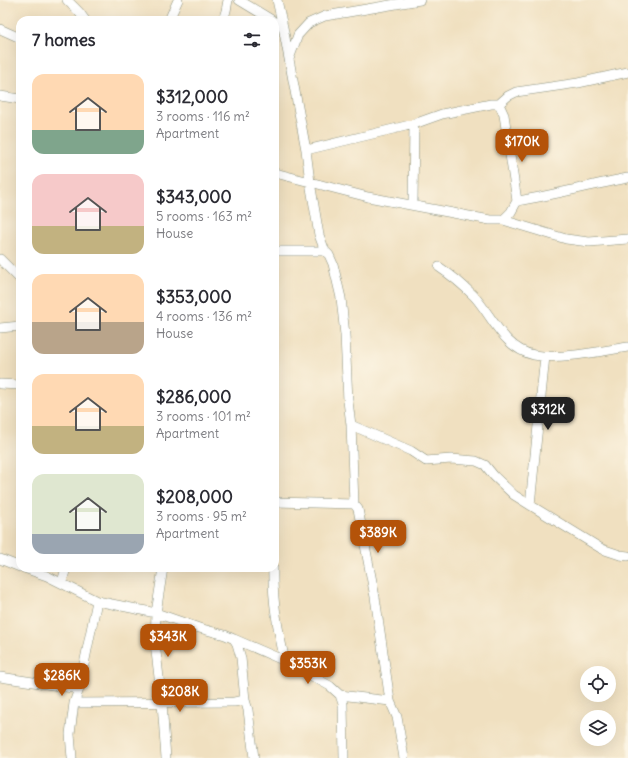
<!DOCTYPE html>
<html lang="en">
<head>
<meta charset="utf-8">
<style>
  :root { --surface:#fff; --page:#f7f7f7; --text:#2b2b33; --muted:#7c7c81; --accent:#b45309 }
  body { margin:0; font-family:Delius,sans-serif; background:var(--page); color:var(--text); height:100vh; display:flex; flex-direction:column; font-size:15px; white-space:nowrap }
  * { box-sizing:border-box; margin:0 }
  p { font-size:13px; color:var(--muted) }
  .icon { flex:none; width:22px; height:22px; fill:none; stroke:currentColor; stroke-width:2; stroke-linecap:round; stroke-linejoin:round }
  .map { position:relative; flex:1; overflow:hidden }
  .sheet { position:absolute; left:16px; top:16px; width:263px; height:556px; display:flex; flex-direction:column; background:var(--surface); border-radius:12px; box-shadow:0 4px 16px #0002 }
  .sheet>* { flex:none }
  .controls { position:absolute; left:580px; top:666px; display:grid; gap:8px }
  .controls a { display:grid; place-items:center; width:36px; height:36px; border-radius:50%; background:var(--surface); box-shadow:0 4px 16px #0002; font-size:20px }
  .price { position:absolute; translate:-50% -34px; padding:0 9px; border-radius:8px; background:var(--accent); color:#fff; font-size:13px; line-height:26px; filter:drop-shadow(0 1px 2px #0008) }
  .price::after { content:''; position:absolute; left:50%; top:24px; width:12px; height:9px; margin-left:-6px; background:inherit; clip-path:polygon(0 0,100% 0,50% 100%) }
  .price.on { background:#222; color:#fff }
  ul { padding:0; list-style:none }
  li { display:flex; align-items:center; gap:12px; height:100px; padding:0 16px }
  li span { display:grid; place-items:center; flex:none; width:112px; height:80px; border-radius:12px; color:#555 }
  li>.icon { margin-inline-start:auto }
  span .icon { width:48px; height:48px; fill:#fffc; stroke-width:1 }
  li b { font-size:17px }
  h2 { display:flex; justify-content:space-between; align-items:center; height:48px; padding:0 16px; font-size:17px }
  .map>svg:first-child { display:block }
</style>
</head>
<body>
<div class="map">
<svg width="628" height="758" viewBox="0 0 628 758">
  <rect width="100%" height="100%" fill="#fcf5e5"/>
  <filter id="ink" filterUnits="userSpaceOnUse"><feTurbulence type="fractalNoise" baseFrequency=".025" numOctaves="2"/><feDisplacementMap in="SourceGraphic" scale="8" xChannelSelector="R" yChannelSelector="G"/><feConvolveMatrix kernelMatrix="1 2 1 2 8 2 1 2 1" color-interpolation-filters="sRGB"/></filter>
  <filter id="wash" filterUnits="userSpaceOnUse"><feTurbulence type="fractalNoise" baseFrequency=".012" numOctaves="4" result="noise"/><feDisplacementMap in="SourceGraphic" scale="16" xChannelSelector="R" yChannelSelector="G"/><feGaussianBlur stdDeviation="0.9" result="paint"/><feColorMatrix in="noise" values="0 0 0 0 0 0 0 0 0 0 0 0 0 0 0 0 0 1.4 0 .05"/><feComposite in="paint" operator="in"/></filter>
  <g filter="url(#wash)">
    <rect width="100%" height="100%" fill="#f0e0c0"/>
  </g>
  <g filter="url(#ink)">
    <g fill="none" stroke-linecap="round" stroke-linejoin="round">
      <g stroke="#888e7a" stroke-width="10">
        <path id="minor" d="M67 0 79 12 85 20
          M239 0 272 20
          M277 0 283 27
          M169 20 178 0
          M223 20 226 11 228 0
          M275 22 283 27 306 150 310 182 368 197 490 220H503L511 212 517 201 504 115 499 104H491L442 114 414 124 306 150
          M0 29 20 38
          M289 59 298 35 309 23 325 16 420 0
          M0 96 20 99
          M499 104 508 96 516 92 578 83 628 72
          M275 173 310 182 319 235 325 251 329 255 333 264 341 298 345 335 348 401 351 425 354 504
          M517 201C554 195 591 185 628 178
          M413 204 414 124
          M503 220 566 239 589 242 628 239
          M275 251H325
          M0 259 20 279
          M439 267C451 275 464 286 474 296 493 317 504 349 534 355 561 360 600 351 628 347
          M0 328 20 326
          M0 384 20 385
          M351 425 411 451 426 461 451 459 476 461 485 465 494 476 514 495 530 505 602 549 620 555 628 556
          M275 502 354 504 358 509 375 597 390 701
          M530 505 545 356
          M0 559 20 567
          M24 568 47 576 97 601 79 689
          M163 568 156 613 155 643 162 703 166 758
          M273 568C272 600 278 630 285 661
          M62 582 66 568
          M97 601 156 613 199 628 225 635 234 639 237 644 241 658 245 700
          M234 639 285 661 330 686 340 695 343 704 344 758
          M0 677 79 689 74 703 70 734 72 758
          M340 695 390 701 397 717 404 758
          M74 703 234 702 245 700 248 710 254 758"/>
      </g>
      <use href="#minor" stroke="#fff" stroke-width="9"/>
    </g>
  </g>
</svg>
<div class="controls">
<a><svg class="icon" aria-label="locate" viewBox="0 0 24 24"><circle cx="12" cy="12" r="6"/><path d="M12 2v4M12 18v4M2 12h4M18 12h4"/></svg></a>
<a><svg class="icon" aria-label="layers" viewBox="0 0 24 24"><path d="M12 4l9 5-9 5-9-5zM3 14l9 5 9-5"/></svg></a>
</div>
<b class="price" style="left:522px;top:163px">$170K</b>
<b class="price on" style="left:548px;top:431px">$312K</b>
<b class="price" style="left:378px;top:554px">$389K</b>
<b class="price" style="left:168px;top:658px">$343K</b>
<b class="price" style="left:308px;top:685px">$353K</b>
<b class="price" style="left:62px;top:697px">$286K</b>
<b class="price" style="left:180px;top:713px">$208K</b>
<section class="sheet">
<h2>7 homes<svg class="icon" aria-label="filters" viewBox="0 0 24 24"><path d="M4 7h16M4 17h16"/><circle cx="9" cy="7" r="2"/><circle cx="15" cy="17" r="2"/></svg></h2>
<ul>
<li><span style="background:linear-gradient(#ffd9b3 70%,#7fa58c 0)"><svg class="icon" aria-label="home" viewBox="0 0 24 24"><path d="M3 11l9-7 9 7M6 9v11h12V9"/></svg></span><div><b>$312,000</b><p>3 rooms · 116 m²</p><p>Apartment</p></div></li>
<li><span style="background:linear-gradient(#f6c9c9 65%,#c2b280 0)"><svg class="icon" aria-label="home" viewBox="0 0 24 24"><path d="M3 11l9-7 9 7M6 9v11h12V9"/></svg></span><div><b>$343,000</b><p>5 rooms · 163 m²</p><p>House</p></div></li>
<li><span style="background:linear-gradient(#ffd9b3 60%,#b9a48a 0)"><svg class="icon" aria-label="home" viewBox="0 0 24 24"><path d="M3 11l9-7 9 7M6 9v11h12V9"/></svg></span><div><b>$353,000</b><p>4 rooms · 136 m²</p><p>House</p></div></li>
<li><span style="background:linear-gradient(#ffd9b3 65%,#c2b280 0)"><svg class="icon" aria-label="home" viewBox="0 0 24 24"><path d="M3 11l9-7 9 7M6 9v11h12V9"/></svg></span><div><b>$286,000</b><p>3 rooms · 101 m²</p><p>Apartment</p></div></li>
<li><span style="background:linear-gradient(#dfe7d0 75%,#9aa5b1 0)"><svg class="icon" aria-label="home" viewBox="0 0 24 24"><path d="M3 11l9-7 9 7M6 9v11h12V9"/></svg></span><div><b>$208,000</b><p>3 rooms · 95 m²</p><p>Apartment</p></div></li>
</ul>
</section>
</div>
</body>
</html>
